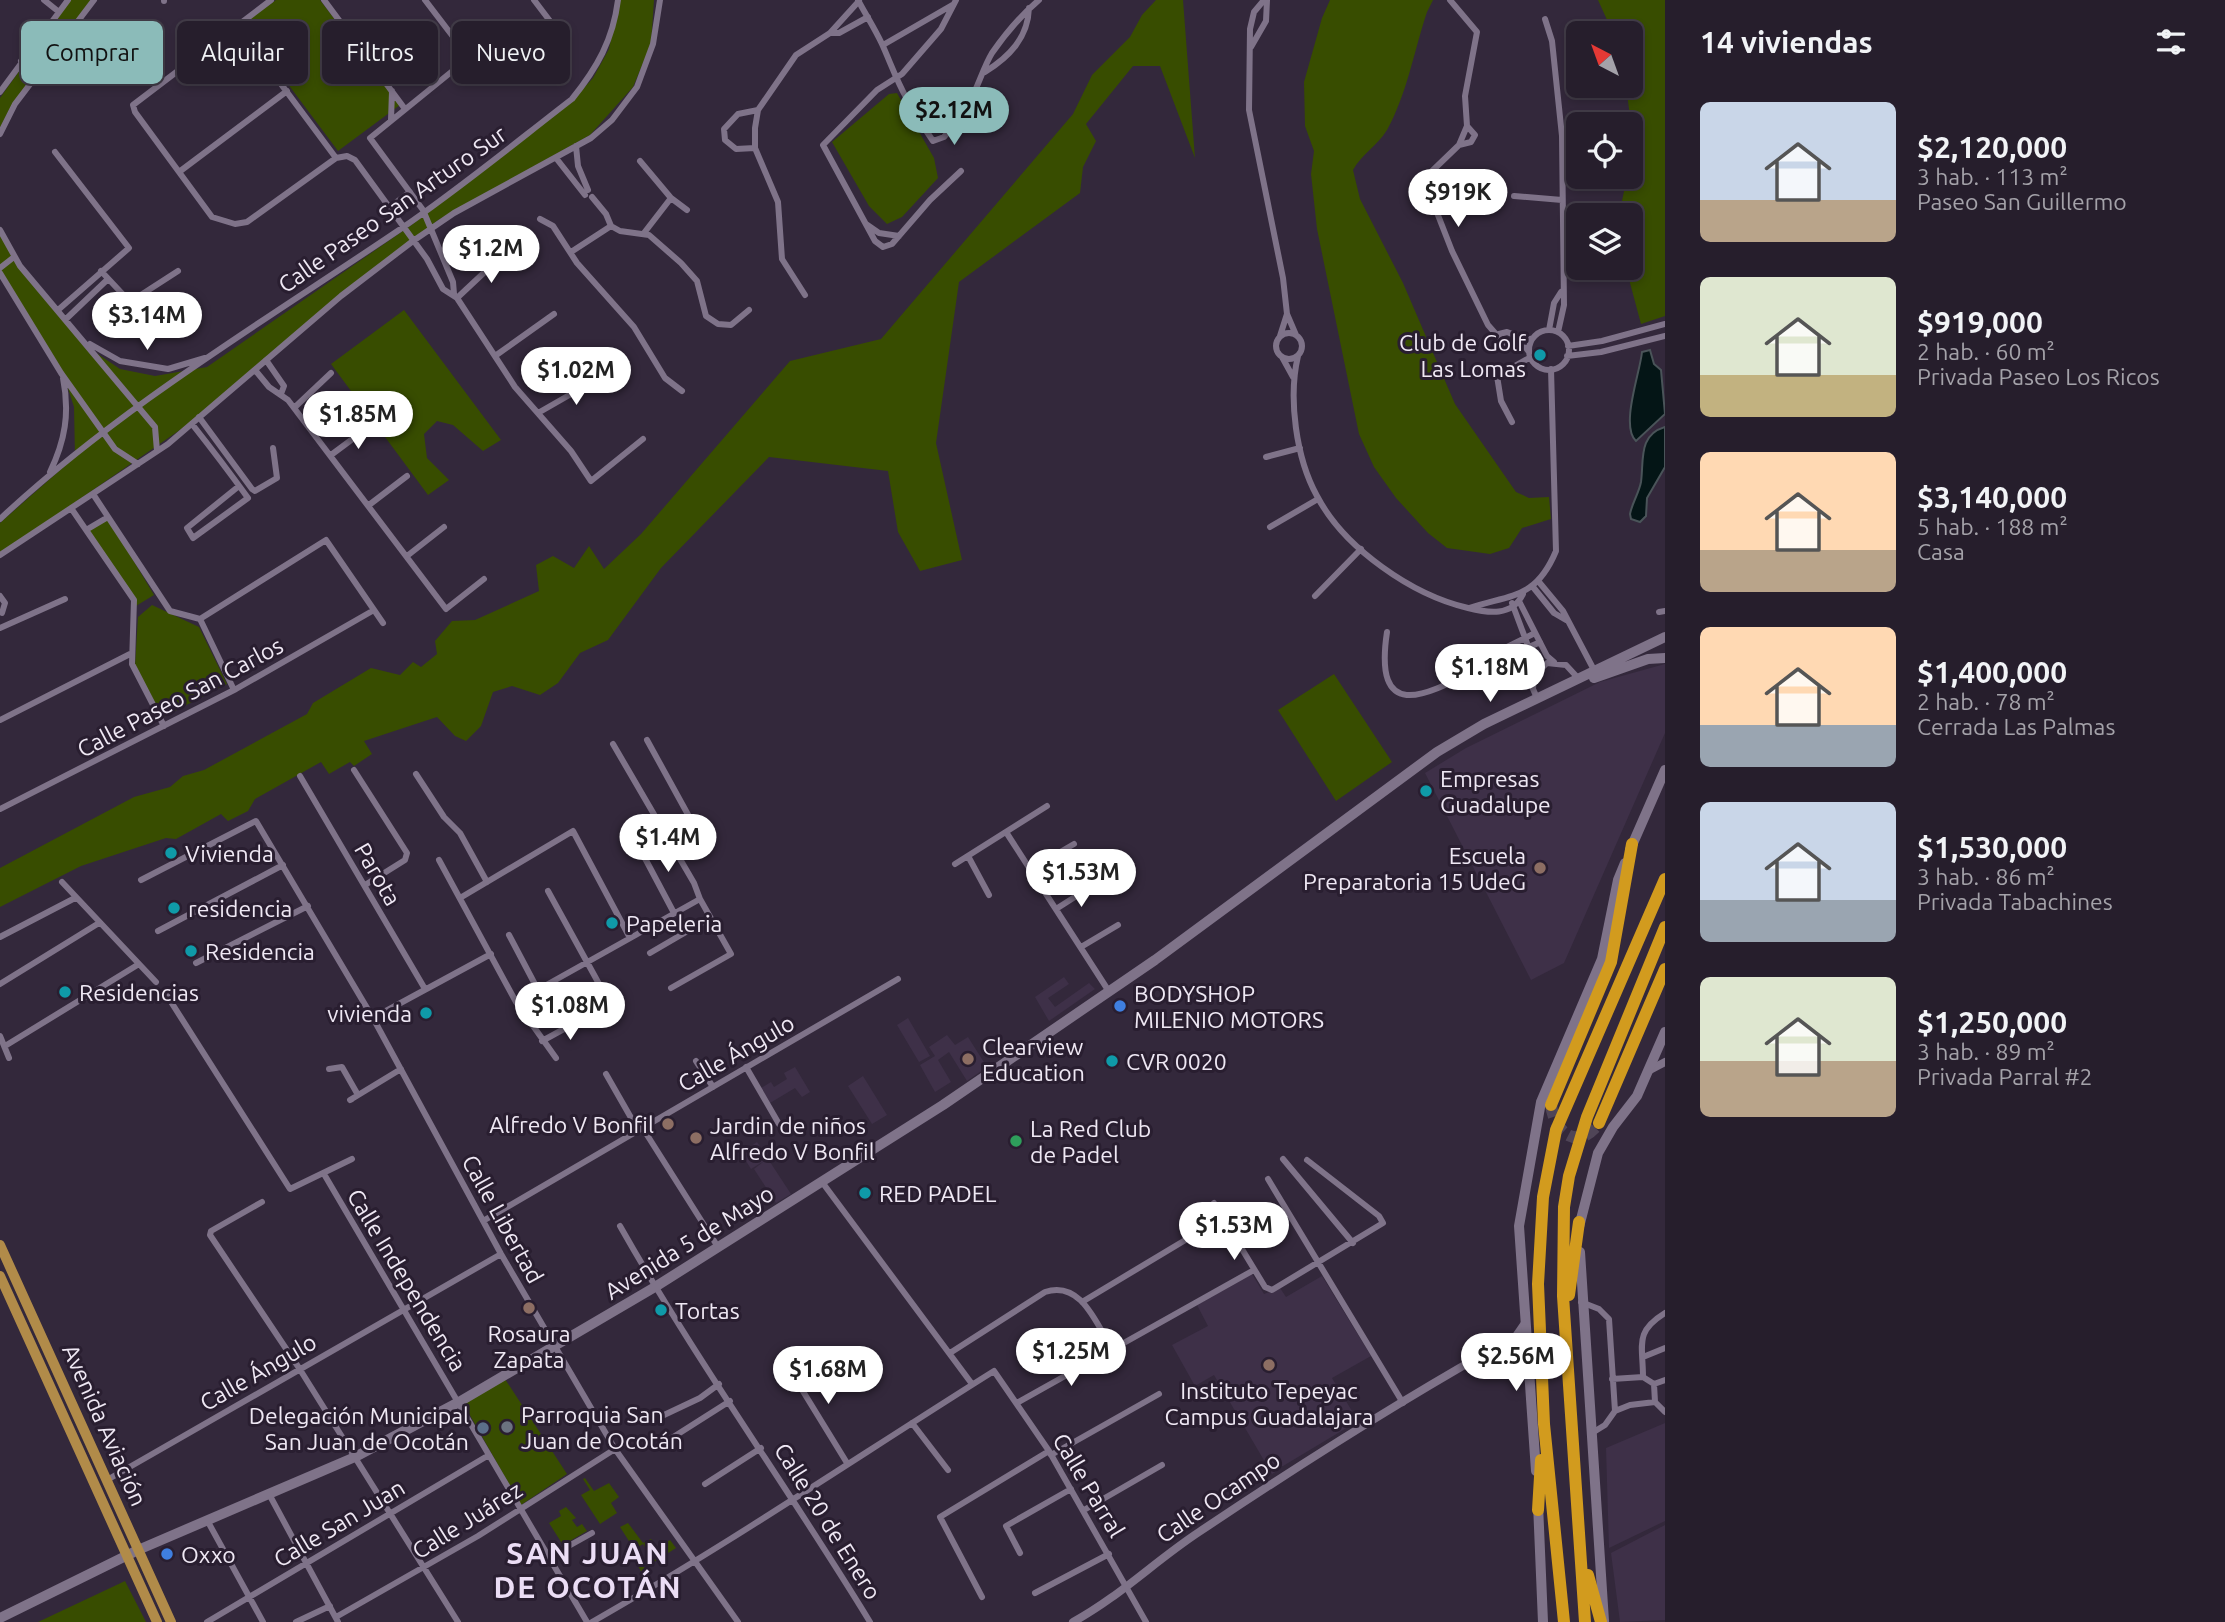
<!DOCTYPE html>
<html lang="es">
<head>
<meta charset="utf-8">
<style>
  :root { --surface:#261e2c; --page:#322b38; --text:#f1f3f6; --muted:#a4a2a9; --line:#423c48; --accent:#8bbbb9 }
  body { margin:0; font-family:Ubuntu,sans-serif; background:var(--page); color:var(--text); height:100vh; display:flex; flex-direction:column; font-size:26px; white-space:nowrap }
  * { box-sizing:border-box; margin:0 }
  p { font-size:23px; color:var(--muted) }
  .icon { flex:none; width:38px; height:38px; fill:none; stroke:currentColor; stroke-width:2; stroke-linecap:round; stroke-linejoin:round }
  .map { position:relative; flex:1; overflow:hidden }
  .side { display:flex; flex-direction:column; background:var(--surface); width:560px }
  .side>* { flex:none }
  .top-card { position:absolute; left:21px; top:21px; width:665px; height:63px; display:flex; gap:14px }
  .needle { width:46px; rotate:319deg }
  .buttons { position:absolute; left:1566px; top:21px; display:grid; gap:14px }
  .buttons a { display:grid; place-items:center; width:77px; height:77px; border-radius:10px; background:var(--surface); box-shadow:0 4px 10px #0003,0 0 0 2px var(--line); font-size:35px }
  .price { position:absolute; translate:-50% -60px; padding:0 16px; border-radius:24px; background:#fff; color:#222; font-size:23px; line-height:46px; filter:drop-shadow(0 2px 4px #0008) }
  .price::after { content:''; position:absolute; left:50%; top:42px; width:21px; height:16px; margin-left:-10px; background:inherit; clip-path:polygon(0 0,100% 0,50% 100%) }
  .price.current { background:var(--accent); color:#111 }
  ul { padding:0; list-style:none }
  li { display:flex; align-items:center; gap:21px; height:175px; padding:0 35px }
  li span { display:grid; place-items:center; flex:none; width:196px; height:140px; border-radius:10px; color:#555 }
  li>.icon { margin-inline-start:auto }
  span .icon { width:84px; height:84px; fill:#fffc; stroke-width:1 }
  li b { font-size:30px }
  h2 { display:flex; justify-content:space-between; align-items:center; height:84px; padding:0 35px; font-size:30px }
  .chip { padding:0 24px; border-radius:10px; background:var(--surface); box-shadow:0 4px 10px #0003,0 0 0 2px var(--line); font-size:24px; line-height:63px }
  .chip.current { background:var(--accent); color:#111 }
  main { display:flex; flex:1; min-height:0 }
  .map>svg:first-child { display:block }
</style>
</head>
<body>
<main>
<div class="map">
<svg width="1665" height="1622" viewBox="0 0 1665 1622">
  <rect width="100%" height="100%" fill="#33283b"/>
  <path fill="#3e3048" d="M1665 664V733L1564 963 1531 980 1425 773 1466 748 1600 682Z
    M1064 977 1069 984 1048 998 1055 1007 1089 983 1095 989 1049 1021 1035 997Z
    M908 1018 930 1056 919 1062 897 1025Z
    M947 1035 955 1045 968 1037 987 1067 967 1081 949 1052 938 1060 951 1082 935 1092 920 1065 935 1056 929 1047Z
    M795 1067 810 1092 802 1097 795 1088 770 1103 761 1088 771 1082 774 1087 787 1079 784 1073Z
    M863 1076 887 1115 872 1124 848 1086Z
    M757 1142 791 1194 776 1203 754 1169 767 1159 751 1169 741 1153Z
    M1252 1274 1264 1294 1280 1288 1286 1297 1322 1276 1371 1356 1332 1378 1358 1421 1283 1466H1277V1471L1272 1474 1214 1375 1195 1386 1172 1345 1208 1326 1197 1305Z
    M1665 1423V1521L1609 1548 1606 1448Z
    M1665 1525V1620L1620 1622 1611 1553Z"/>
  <path fill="#384d00" d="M70 0H92L9 110 0 128V98Z
    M276 0H320L400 105 338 151 243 24Z
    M619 0H654L651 44 633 87 590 135 438 220 190 423 0 554V523L75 457 74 407 62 370 0 269V233L11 255 86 346 120 369 155 376 207 367 413 224 570 103 593 78 609 49Z
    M1156 0H1183L1195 158 1160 66H1133L1086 124 1096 141 1083 167 1080 193 959 282 936 443 962 560 920 571 898 532 888 471 769 457 661 568 608 640 580 653 558 683 540 695 512 686 493 692 481 726 466 741 455 736 437 717 364 741 372 754 354 766 350 762 329 774 321 762 255 799 248 811 228 821 221 814 176 839 166 838 81 866 0 907V868L134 797 170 787 183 776 204 770 307 714 313 703 371 668 400 675 413 662 421 667 437 654 435 641 452 621 475 620 539 591 536 565 553 556 574 568 589 546 604 569 641 534 790 361 881 339 1073 114 1092 75 1130 37 1142 15Z
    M1330 0H1433L1427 12C1414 51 1407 94 1387 130 1377 146 1362 154 1353 170L1360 199 1403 283 1455 404 1516 492 1529 498 1549 497 1551 519 1522 528 1509 548 1490 554 1447 548 1428 533 1396 498 1374 467 1359 434 1317 229 1311 174 1314 151 1305 126 1304 82 1322 18Z
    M1598 0H1665V316L1641 324 1626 268H1631V215H1619L1627 177H1631V124L1626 86H1631V33H1613Z
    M897 93 934 158 938 178 902 217 887 224 869 206 832 142 889 94Z
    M404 310 501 440 483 451 453 425 437 421 424 434 427 458 449 480 428 495 331 364Z
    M108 518 154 595 136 606 88 530Z
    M152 605 199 627 227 684 163 717 135 666 138 617Z
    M1334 674 1392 762 1336 801 1278 710Z
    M505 1379 567 1474 521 1505 463 1403Z
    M585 1478 594 1491 609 1483 619 1497 611 1503 617 1513 600 1524 581 1495 590 1490 583 1479Z
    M566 1507 576 1518 572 1520 577 1527 582 1524 587 1531 563 1545 549 1523 561 1516 559 1511Z
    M628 1523 643 1543 651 1539 658 1548 670 1540 676 1548 654 1562 643 1544 635 1549 650 1578 646 1580 630 1552 634 1549 620 1527Z
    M125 1581 146 1622H38Z"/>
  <path fill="#041516" stroke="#4a5459" stroke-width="2" d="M1650 350 1654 364 1661 370 1665 414 1636 441C1620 426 1640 373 1642 352Z
    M1665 427V467L1647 498 1646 516 1640 522 1631 519 1630 514C1632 503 1639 493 1641 482 1644 460 1638 435 1665 427Z"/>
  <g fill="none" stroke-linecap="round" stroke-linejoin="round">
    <path stroke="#4f4557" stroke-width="12" stroke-dasharray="12 6" stroke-linecap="butt" d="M1551 1105C1555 1134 1578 1151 1599 1123"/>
    <path stroke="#7f7389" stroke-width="6" d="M44 0 59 12
      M271 0 133 105 135 112 212 217 235 224 247 222 336 158 347 156 355 160 427 259 443 289 457 298 515 387 571 451 591 481 643 439
      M324 0 405 109
      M425 0 467 55 466 60 370 138 423 210 453 282 454 294
      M534 0 553 25
      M858 0C866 15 875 29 882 44 896 75 905 107 932 129 972 126 975 81 992 53 1006 33 1020 16 1039 0
      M956 0 941 29 902 74 877 90 823 145 875 241 883 247 892 244 930 200 961 171
      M1264 0 1254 12 1250 29 1249 110 1283 278 1287 314 1296 335
      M1450 0 1477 32 1465 96 1467 126 1459 145 1430 173 1427 187 1452 251 1488 325 1503 342 1526 348 1529 352
      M164 1V0
      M1545 19 1552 41 1562 136 1564 305 1558 332
      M237 25 336 158
      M830 33H839L868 17
      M883 45 954 4
      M1251 47 1266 21 1267 0
      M21 61 37 74
      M985 72C1009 57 1028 38 1029 8
      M0 92 68 0
      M391 120 392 91
      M919 120 933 141 944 137 955 124
      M0 134 15 104 94 0
      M1459 145 1471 142 1475 135 1467 126
      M576 146 578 166 588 190
      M755 148 736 149 725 140 724 129 738 114 758 110
      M55 152 129 248 58 310
      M556 158 585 195
      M640 161 671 198 687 210
      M179 172 287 91
      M1514 196 1562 200
      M592 197 606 214 611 226 620 231 649 235 681 263 697 281 706 316 718 324 731 325 749 310
      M389 208 410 192
      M540 219 553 226 577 263 634 327 665 378 682 391
      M866 224 879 233 899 236
      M0 230 20 266 155 427 157 451
      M644 233 671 198
      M571 252 611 226
      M0 268 14 257
      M101 271 130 302 178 271
      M0 273 61 373 115 449 138 464
      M805 295 782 259 778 202 755 148V128L758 110 796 55 830 33 859 1
      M457 298 506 252
      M66 319 108 279
      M1549 330 1554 303 1561 292
      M1529 350a20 20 0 1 1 40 0a20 20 0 1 1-40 0Z
      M1276 346a13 13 0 1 1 26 0a13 13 0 1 1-26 0Z
      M1499 334 1507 332 1527 340 1533 338
      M1280 336 1287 314
      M90 344 120 361 168 369 205 358
      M1568 346 1602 341 1665 324
      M495 356 554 314
      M1298 356C1288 398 1296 458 1317 496 1344 548 1412 595 1468 608 1488 613 1512 617 1523 594
      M1567 356 1601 352 1665 336
      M1282 357 1293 377
      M266 360 284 386 281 394
      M255 370 269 387 288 400 446 609 484 579
      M294 408 331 373
      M538 413 599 378
      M199 417 252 489 255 491 277 478 273 448
      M1512 422 1501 401 1497 376 1531 357
      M192 424C211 448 230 473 248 498L193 538 187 528 239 486
      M331 455 370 426
      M1266 457 1300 448
      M50 472C65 441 70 413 63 378
      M93 494 170 611 200 619 326 540 383 623
      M369 505 407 476
      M71 508 134 600 132 664 164 726
      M0 519C120 407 263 322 399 230 458 190 515 143 572 99 597 68 613 40 618 0
      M1270 527 1318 499
      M86 530 108 517
      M0 555 168 444 341 296 413 241 454 213 591 138 612 120 637 87 653 44 660 0
      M407 556 444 527
      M1539 582 1563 611 1594 670
      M1533 587 1554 613 1566 620
      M0 596 5 603 2 613
      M1315 596 1361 549
      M1519 601 1547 656 1554 662
      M1512 603 1537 670
      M1469 608C1512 594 1536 599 1556 551L1551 369
      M1659 612 1665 611
      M200 619 234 690
      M0 628 65 599
      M1387 632C1372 731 1435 690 1485 665 1502 656 1522 651 1540 642
      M1490 661 1503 649 1535 633
      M1537 698 1533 689 1534 676 1547 663 1566 665 1578 678
      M0 720 130 654
      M647 740 697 831 673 846
      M613 744 694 883 700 899 731 954 671 988
      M354 770 407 853 405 860 365 885
      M416 774 444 817 460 833 487 882
      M300 776 425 989
      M0 809 236 689 374 610
      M1006 832 1108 990
      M639 847 674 913
      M968 856 989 895
      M439 860 516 1002 556 1058
      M955 864 1047 806
      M1031 869 1074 844
      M141 880 256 821 373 1018 501 1254 615 1449 738 1622
      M62 882 156 982
      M548 891 615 1013
      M460 898 573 831 630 938
      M1056 909 1092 886
      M158 931 283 865
      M509 935 538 990
      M0 937 75 898
      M1081 947 1118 925
      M650 953 710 918
      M196 963 308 906
      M0 984 99 923
      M166 994 290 1189 352 1159
      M516 1002 700 899
      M373 1018 491 954
      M0 1036 9 1058
      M542 1041 584 1018
      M5 1046 139 964
      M696 1061 713 1087
      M746 1067 779 1124
      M329 1069 342 1067 358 1095
      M606 1074 638 1130
      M352 1099 350 1100 401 1069
      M642 1127 718 1247
      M1283 1159 1353 1243
      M324 1174 587 1622
      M1268 1179 1403 1403
      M822 1182 972 1384
      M262 1202 211 1231 210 1235 299 1368 458 1622
      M1214 1203 1265 1287 1272 1290 1383 1223 1379 1216 1307 1160
      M483 1221 898 979
      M620 1226C697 1362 789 1489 870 1622
      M1082 1302 1222 1218
      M1581 1302 1599 1309 1609 1319 1615 1411 1605 1425 1592 1433
      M1665 1313C1634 1332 1643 1345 1643 1377L1654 1384 1655 1402 1665 1412
      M950 1353 1045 1292C1081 1280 1096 1323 1112 1349
      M1643 1357 1665 1348
      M785 1362 847 1463
      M1612 1379 1643 1377
      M1654 1384 1665 1380
      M1017 1403 1254 1270
      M1615 1411 1630 1405 1655 1402
      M664 1415 700 1398 719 1384
      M912 1423 948 1470
      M667 1441 730 1401
      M1051 1455 1159 1394
      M107 1480 501 1254
      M705 1484 761 1448
      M269 1494 338 1622
      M1084 1510 1162 1465
      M207 1520 263 1622
      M1020 1553 1006 1526 1071 1489
      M549 1557 592 1533
      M1035 1593 1109 1554
      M982 1597 940 1517 1049 1451
      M336 1617 478 1536 615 1449
      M207 1622 489 1455
      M296 1622 330 1606
      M592 1622C729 1544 860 1455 994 1371L1049 1451 1146 1622"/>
    <path stroke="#7f7389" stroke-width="8" d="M1648 1071 1665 1062
      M1073 1622C1119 1597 1155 1561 1199 1532 1302 1463 1407 1396 1516 1336L1525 1323"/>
    <path stroke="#7f7389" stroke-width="10" d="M1594 678 1648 659 1665 658
      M1630 850 1665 770
      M1579 1227 1598 1153 1613 1127 1637 1096 1665 1032
      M1580 1252 1604 1621
      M1536 1471 1519 1226 1541 1102 1602 959 1618 880 1625 863
      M1538 1504 1543 1622
      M0 1618 138 1550 355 1457 459 1402 655 1287 943 1105 1155 960 1437 752 1484 724 1665 637"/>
    <path stroke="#b18b49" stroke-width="10" d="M0 1245 171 1622
      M0 1276 157 1622"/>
    <path stroke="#d29b1e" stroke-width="12" d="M1551 1105 1611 962 1632 844
      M1599 1123 1665 969
      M1569 1295 1579 1222
      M1538 1510 1541 1460
      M1588 1575 1601 1622
      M1564 1622 1544 1424 1538 1284 1543 1197 1556 1130 1665 879
      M1585 1622 1563 1296 1564 1207 1569 1176 1587 1117 1665 927"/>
  </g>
  <g fill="#0f9aa8" stroke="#291e30" stroke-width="2.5">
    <circle cx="1540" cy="355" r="7"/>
    <circle cx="1426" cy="791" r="7"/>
    <circle cx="171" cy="853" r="7"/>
    <circle cx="174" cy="908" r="7"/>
    <circle cx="612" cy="923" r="7"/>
    <circle cx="191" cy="951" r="7"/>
    <circle cx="65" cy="992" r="7"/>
    <circle cx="426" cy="1013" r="7"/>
    <circle cx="1112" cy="1061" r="7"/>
    <circle cx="865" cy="1193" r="7"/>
    <circle cx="661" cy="1310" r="7"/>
  </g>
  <g fill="#8d6e63" stroke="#291e30" stroke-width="2.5">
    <circle cx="1540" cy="868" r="7"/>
    <circle cx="968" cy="1059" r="7"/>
    <circle cx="668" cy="1124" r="7"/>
    <circle cx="696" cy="1138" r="7"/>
    <circle cx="529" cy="1308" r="7"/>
    <circle cx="1269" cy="1365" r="7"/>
  </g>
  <g fill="#3f7fe0" stroke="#291e30" stroke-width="2.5">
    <circle cx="1120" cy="1006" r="7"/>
    <circle cx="167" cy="1554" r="7"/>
  </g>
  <circle fill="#2e9e5b" stroke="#291e30" stroke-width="2.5" cx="1016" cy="1141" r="7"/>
  <circle fill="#6b7280" stroke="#291e30" stroke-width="2.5" cx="507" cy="1427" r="7"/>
  <circle fill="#5c6f8a" stroke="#291e30" stroke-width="2.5" cx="483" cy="1428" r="7"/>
  <g text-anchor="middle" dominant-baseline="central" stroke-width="6" stroke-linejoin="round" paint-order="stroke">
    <g font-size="23" fill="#efe8f4" stroke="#291e30">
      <text transform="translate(392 209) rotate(-35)">Calle Paseo San Arturo Sur</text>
      <text transform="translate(180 697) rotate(-28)">Calle Paseo San Carlos</text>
      <text transform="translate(378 874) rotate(60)">Parota</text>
      <text transform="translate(736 1053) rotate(-30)">Calle Ángulo</text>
      <text transform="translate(503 1219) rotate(61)">Calle Libertad</text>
      <text transform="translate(689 1242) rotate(-32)">Avenida 5 de Mayo</text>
      <text transform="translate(407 1280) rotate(59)">Calle Independencia</text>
      <text transform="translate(258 1372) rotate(-30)">Calle Ángulo</text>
      <text transform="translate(105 1425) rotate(66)">Avenida Aviación</text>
      <text transform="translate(1089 1485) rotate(59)">Calle Parral</text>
      <text transform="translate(1218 1497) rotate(-34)">Calle Ocampo</text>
      <text transform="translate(467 1520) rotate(-32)">Calle Juárez</text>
      <text transform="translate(828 1521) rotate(58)">Calle 20 de Enero</text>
      <text transform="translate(339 1523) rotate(-31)">Calle San Juan</text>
    </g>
    <g font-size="23" fill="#efe8f4" stroke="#291e30" text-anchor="start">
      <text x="1526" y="342" text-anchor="end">Club de Golf<tspan x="1526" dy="26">Las Lomas</tspan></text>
      <text x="1440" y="778">Empresas<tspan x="1440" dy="26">Guadalupe</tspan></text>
      <text x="185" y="853">Vivienda</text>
      <text x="1526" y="855" text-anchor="end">Escuela<tspan x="1526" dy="26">Preparatoria 15 UdeG</tspan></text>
      <text x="188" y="908">residencia</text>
      <text x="626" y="923">Papeleria</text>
      <text x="205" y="951">Residencia</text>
      <text x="79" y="992">Residencias</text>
      <text x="1134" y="993">BODYSHOP<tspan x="1134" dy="26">MILENIO MOTORS</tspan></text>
      <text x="412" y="1013" text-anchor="end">vivienda</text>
      <text x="982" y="1046">Clearview<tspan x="982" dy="26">Education</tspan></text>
      <text x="1126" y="1061">CVR 0020</text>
      <text x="654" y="1124" text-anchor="end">Alfredo V Bonfil</text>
      <text x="710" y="1125">Jardin de niños<tspan x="710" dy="26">Alfredo V Bonfil</tspan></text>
      <text x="1030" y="1128">La Red Club<tspan x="1030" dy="26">de Padel</tspan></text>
      <text x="879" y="1193">RED PADEL</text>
      <text x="675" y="1310">Tortas</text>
      <text x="529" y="1333" text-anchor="middle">Rosaura<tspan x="529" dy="26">Zapata</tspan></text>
      <text x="1269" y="1390" text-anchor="middle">Instituto Tepeyac<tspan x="1269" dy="26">Campus Guadalajara</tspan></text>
      <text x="521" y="1414">Parroquia San<tspan x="521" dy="26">Juan de Ocotán</tspan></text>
      <text x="469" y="1415" text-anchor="end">Delegación Municipal<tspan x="469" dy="26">San Juan de Ocotán</tspan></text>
      <text x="181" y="1554">Oxxo</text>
    </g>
    <g font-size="30" font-weight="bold" letter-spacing="2" fill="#ebddf5" stroke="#291e30">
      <text x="588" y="1553">SAN JUAN<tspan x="588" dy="34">DE OCOTÁN</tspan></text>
    </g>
  </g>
</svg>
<div class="buttons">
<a><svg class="needle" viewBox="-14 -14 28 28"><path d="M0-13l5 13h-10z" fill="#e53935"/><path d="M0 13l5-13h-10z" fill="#a4a2a9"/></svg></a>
<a><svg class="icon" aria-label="locate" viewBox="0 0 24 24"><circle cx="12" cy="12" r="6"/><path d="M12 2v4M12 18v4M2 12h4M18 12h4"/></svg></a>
<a><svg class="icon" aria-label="layers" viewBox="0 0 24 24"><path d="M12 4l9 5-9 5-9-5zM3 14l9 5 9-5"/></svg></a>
</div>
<b class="price current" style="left:954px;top:147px">$2.12M</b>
<b class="price" style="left:1458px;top:229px">$919K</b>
<b class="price" style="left:491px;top:285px">$1.2M</b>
<b class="price" style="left:147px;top:352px">$3.14M</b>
<b class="price" style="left:576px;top:407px">$1.02M</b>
<b class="price" style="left:358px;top:451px">$1.85M</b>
<b class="price" style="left:1490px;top:704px">$1.18M</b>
<b class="price" style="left:668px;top:874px">$1.4M</b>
<b class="price" style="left:1081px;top:909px">$1.53M</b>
<b class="price" style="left:570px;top:1042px">$1.08M</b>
<b class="price" style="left:1234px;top:1262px">$1.53M</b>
<b class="price" style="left:1071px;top:1388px">$1.25M</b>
<b class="price" style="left:1516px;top:1393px">$2.56M</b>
<b class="price" style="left:828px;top:1406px">$1.68M</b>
<div class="top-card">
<a class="chip current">Comprar</a>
<a class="chip">Alquilar</a>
<a class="chip">Filtros</a>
<a class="chip">Nuevo</a>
</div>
</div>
<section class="side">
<h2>14 viviendas<svg class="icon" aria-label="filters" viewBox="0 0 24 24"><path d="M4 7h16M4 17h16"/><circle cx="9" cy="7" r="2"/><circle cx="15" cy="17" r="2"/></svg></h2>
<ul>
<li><span style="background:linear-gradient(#c9d6e8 70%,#b9a48a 0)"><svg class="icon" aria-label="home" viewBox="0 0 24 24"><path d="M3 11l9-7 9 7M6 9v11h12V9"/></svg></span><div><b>$2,120,000</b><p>3 hab. · 113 m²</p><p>Paseo San Guillermo</p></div></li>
<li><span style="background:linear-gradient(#dfe7d0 70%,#c2b280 0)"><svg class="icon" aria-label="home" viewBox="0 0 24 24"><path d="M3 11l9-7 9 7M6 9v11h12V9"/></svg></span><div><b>$919,000</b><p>2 hab. · 60 m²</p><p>Privada Paseo Los Ricos</p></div></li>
<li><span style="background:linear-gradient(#ffd9b3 70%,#b9a48a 0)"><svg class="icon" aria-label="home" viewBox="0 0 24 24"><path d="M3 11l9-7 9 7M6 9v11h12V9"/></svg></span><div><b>$3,140,000</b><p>5 hab. · 188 m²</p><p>Casa</p></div></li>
<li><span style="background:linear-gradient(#ffd9b3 70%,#9aa5b1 0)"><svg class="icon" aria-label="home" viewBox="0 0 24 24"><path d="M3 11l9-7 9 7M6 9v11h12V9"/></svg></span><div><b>$1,400,000</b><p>2 hab. · 78 m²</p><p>Cerrada Las Palmas</p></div></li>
<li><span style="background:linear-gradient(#c9d6e8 70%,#9aa5b1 0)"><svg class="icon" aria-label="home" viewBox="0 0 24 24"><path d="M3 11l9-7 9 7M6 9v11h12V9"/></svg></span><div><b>$1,530,000</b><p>3 hab. · 86 m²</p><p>Privada Tabachines</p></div></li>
<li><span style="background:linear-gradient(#dfe7d0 60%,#b9a48a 0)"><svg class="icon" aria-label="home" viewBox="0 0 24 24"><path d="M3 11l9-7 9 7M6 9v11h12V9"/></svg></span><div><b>$1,250,000</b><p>3 hab. · 89 m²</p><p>Privada Parral #2</p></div></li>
</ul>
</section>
</main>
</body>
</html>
